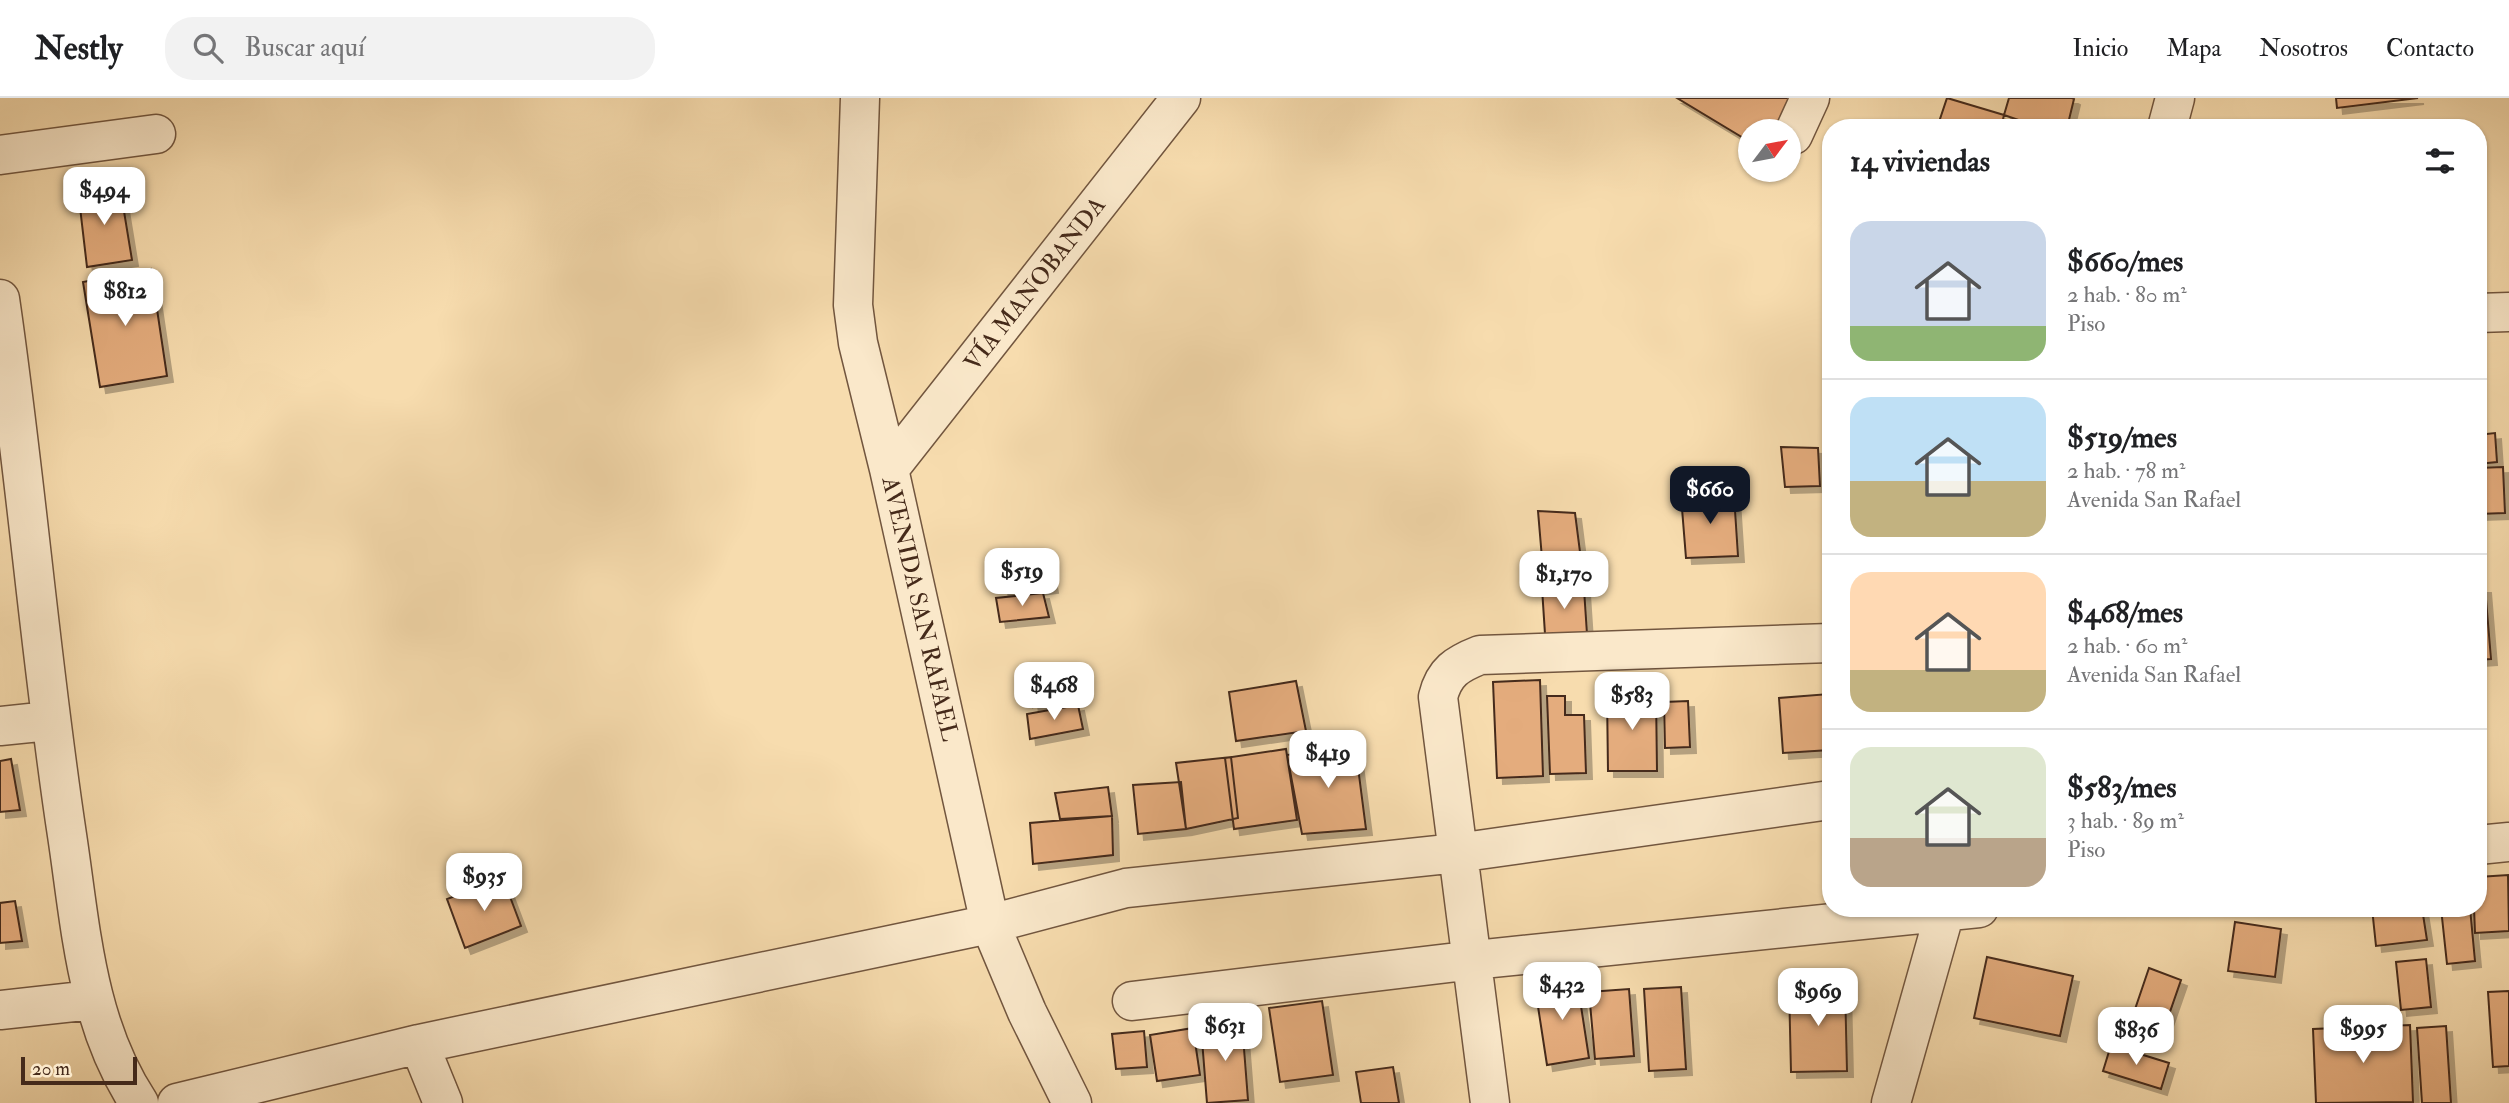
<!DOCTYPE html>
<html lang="es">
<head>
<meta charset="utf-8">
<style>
  :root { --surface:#fff; --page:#f2f2f2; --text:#202124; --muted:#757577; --line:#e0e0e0; --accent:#111827 }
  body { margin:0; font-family:"IM FELL Double Pica",serif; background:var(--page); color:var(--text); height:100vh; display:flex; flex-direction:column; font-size:26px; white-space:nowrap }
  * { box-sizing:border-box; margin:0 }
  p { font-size:23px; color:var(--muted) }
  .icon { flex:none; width:38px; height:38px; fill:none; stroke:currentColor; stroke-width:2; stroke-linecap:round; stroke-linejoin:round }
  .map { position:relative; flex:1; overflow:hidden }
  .details { position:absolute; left:1822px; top:21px; width:665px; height:798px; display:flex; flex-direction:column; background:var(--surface); border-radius:28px; box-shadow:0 2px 5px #0004 }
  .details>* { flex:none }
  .needle { width:46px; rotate:58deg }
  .tools { position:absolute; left:1738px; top:21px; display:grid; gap:14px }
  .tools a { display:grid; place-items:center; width:63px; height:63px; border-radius:50%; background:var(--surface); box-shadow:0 2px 5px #0004; font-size:35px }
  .scale { position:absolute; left:21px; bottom:18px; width:116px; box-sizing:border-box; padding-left:7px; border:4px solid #452a1a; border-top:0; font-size:19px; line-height:24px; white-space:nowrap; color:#452a1a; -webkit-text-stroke:5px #fae8ca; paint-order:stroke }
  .price { position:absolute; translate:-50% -60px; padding:0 16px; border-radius:14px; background:#fff; color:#222; font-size:23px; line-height:46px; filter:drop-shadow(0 2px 4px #0008) }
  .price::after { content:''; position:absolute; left:50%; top:42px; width:21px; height:16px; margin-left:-10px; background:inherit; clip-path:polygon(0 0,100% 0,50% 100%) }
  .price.on { background:var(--accent); color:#fff }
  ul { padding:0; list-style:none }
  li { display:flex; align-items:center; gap:21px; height:175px; padding:0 28px }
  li+li { border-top:2px solid var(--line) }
  li span { display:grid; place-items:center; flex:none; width:196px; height:140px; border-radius:21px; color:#555 }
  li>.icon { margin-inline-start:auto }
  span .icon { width:84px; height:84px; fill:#fffc; stroke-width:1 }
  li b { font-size:30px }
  h2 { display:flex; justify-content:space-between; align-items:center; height:84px; padding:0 28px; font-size:30px }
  header { display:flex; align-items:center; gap:42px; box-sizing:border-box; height:98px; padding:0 35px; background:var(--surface); border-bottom:2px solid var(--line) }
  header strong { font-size:33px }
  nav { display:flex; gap:38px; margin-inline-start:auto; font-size:24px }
  .search { width:490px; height:63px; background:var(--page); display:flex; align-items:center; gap:18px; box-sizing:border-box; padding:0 24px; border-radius:28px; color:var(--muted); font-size:26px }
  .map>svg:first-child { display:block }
</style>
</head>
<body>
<header>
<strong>Nestly</strong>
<div class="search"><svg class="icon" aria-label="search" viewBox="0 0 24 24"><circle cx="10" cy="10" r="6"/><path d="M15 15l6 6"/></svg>Buscar aquí</div>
<nav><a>Inicio</a><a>Mapa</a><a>Nosotros</a><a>Contacto</a></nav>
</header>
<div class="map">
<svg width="2509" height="1005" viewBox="0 0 2509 1005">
  <defs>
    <filter id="shadow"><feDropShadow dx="6" dy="6" stdDeviation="0" flood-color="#0004"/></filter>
  </defs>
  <rect width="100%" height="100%" fill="#f7dcae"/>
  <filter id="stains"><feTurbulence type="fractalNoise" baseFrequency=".00286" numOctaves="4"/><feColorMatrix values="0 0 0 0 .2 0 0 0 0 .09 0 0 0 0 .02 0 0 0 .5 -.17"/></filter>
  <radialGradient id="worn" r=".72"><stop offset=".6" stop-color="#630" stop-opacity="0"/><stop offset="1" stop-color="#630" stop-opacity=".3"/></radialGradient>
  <path fill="#e4ac7d" stroke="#452a1a" stroke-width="2" filter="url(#shadow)" d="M1677 0H1791L1775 33H1750V44Z
    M1947 0 2004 17 2001 30H1937Z
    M2009 0H2072L2074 1 2067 30H2042L2004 17Z
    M2336 0H2418L2337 10Z
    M120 89 132 162 87 169 78 92Z
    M151 171 167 278 100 289 83 184Z
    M2495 335 2497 364 2478 366V337Z
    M1781 349 1818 350 1820 388 1785 389Z
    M2503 369 2505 415 2478 416V370Z
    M1734 397 1738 458 1686 460 1681 398Z
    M1538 413 1575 415 1584 485 1544 484Z
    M1048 465 1052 489 1003 495 999 470Z
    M2478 489H2485L2491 561 2478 562Z
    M1542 490 1584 491 1587 536H1545Z
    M1043 495 1049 519 1000 524 996 500Z
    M1073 581 1077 602 1033 609 1030 588Z
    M1540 582 1543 678 1497 680 1493 584Z
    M1296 583 1306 633 1236 643 1229 594Z
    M1656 595 1657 673H1608L1607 596Z
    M1829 596 1830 652 1783 655 1779 600Z
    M1547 598H1565V617H1584L1586 675 1550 676Z
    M1688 603 1690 649 1665 650 1664 604Z
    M1078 607 1083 631 1030 641 1027 616Z
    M1355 646 1366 731 1302 736 1287 657Z
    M1286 651 1297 722 1234 731 1225 660Z
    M1231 659 1238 720 1186 731 1176 665Z
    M11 661 20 712 0 714V663Z
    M1181 684 1186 731 1138 736 1133 687Z
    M1108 689 1112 718 1060 721 1055 695Z
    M1112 718 1113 757 1033 766 1030 725Z
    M2508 777 2509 833 2475 835 2474 810H2478V779Z
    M503 780 521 828 465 850 447 801Z
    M15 803 22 843 0 845V805Z
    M2372 810H2422L2427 842 2376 848Z
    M2441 810H2470L2475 863 2447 866Z
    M2235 824 2281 831 2275 879 2228 873Z
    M1987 859 2073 878 2060 938 1974 920Z
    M2426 861 2431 909 2401 912 2396 864Z
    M2149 870 2181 882 2163 934 2131 923Z
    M1577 882 1589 960 1547 967 1535 889Z
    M1845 887 1847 973 1791 974 1789 888Z
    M1681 889 1686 971 1649 973 1644 891Z
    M1629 891 1634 958 1595 961 1589 894Z
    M2509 893V968L2493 969 2488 894Z
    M1322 903 1333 977 1280 984 1269 910Z
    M1242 925 1248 1002 1207 1005 1201 929Z
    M2410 927 2413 1004 2316 1005 2313 931Z
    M2446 928 2451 1005H2422L2417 930Z
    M1193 930 1200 977 1157 983 1150 937Z
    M1144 933 1147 969 1116 971 1112 936Z
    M2111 947 2169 965 2161 991 2103 973Z
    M1393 969 1399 1005H1361L1356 974Z"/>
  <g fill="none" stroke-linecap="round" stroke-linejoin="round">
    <g stroke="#72563f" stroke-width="41">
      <path id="minor" d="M860 0 853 207 858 245 889 371 990 826 1027 914 1072 1005
        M2167 30 2175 0
        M1793 37 1810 0
        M0 57 156 36
        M0 201C26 379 40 559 67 737 81 830 86 925 139 1005
        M2478 215 2509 214
        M889 371 1181 0
        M0 628 49 623
        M2478 747 2509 744
        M1132 903 1474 862 1979 810
        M0 912 92 902
        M419 946 990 826 1126 790 1457 755 1830 702
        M177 1005 419 946 443 1005
        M1490 1005 1438 599C1444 574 1457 566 1480 557L1830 545
        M1891 1005 1946 810"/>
    </g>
    <use href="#minor" stroke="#fae8ca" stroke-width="38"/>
  </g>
  <g text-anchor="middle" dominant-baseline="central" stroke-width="6" stroke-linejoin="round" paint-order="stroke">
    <g font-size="24" fill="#452a1a" stroke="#fae8ca">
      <text transform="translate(1035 186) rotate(-52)">VÍA MANOBANDA</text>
      <text transform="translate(920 511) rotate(77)">AVENIDA SAN RAFAEL</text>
    </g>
  </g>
  <rect width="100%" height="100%" filter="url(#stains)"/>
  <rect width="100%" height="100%" fill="url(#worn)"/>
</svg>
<div class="tools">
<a><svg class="needle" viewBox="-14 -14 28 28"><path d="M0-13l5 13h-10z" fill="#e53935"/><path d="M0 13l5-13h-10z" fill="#757577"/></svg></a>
</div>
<div class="scale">20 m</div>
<b class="price" style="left:104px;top:129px">$494</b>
<b class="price" style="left:125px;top:230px">$812</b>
<b class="price on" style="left:1710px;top:428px">$660</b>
<b class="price" style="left:1022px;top:510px">$519</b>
<b class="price" style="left:1564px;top:513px">$1,170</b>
<b class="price" style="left:1054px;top:624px">$468</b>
<b class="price" style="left:1632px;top:634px">$583</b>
<b class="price" style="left:1328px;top:692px">$419</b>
<b class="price" style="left:484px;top:815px">$935</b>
<b class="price" style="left:1562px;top:924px">$432</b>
<b class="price" style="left:1818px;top:930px">$969</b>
<b class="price" style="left:1225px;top:965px">$631</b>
<b class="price" style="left:2363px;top:967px">$995</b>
<b class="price" style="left:2136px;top:969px">$836</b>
<section class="details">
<h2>14 viviendas<svg class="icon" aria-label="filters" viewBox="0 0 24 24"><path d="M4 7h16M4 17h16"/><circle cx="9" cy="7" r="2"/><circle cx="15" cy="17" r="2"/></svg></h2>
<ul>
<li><span style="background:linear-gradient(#c9d6e8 75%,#8fb573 0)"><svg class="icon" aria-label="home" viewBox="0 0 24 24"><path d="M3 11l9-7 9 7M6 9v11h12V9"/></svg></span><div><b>$660/mes</b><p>2 hab. · 80 m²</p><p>Piso</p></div></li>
<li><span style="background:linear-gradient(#bfe0f5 60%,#c2b280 0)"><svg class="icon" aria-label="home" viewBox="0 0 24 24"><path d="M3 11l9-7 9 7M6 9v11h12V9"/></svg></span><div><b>$519/mes</b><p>2 hab. · 78 m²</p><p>Avenida San Rafael</p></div></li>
<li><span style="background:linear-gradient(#ffd9b3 70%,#c2b280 0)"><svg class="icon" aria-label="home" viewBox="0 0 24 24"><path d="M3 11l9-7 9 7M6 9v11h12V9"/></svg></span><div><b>$468/mes</b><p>2 hab. · 60 m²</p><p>Avenida San Rafael</p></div></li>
<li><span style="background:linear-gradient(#dfe7d0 65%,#b9a48a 0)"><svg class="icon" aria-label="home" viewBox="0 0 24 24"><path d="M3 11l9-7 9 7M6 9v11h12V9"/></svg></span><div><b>$583/mes</b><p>3 hab. · 89 m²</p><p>Piso</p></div></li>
</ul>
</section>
</div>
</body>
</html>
